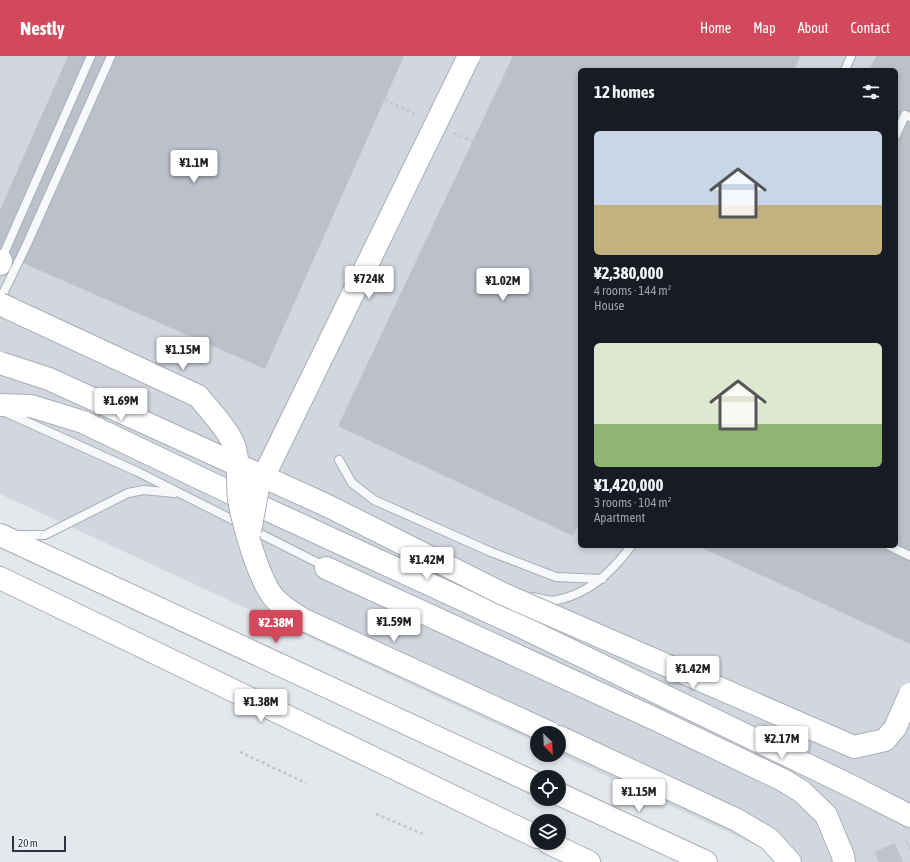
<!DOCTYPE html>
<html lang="en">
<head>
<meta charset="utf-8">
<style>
  :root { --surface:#171b24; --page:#242831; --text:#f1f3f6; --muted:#9ea1a6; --accent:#d1495b }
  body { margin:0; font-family:"Asap Condensed",sans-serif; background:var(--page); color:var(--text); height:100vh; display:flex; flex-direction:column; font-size:15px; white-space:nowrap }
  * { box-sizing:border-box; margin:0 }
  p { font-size:13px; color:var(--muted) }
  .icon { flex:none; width:22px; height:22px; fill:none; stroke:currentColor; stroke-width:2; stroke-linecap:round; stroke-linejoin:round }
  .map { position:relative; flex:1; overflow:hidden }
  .details { position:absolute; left:578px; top:12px; width:320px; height:480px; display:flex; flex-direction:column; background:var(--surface); border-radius:6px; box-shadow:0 2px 6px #0003 }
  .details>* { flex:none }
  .needle { width:26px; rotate:156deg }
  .controls { position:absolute; left:530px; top:670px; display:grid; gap:8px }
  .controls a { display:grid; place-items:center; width:36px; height:36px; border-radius:50%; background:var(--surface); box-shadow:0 2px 6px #0003; font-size:20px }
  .scale { position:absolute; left:12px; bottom:10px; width:54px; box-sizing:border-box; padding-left:4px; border:2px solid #2b3445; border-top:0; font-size:11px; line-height:14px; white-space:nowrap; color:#2b3445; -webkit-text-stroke:3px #f4f6f9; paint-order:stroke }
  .price { position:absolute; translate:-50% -34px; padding:0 9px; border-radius:4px; background:#fff; color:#222; font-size:13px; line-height:26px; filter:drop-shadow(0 1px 2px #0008) }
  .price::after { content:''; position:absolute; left:50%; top:24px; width:12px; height:9px; margin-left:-6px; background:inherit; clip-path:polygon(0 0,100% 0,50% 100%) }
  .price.selected { background:var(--accent); color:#fff }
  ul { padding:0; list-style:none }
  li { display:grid; align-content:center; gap:8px; height:212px; padding:0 16px }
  li span { display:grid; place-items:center; height:124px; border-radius:6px; color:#555 }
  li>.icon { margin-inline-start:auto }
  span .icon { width:72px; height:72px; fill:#fffc; stroke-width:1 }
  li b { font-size:17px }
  h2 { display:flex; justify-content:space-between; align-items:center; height:48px; padding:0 16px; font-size:17px }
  header { display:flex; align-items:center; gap:24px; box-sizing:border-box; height:56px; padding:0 20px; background:var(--accent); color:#fff }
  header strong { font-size:19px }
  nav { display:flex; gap:22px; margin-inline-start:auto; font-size:14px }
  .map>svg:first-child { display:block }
</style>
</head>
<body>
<header>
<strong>Nestly</strong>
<nav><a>Home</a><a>Map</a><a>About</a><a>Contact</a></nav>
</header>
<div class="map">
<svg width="910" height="806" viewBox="0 0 910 806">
  <rect width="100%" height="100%" fill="#e4e7ec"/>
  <path fill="#d2d6de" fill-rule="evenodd" d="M0 0H910V806H792L559 698V677H537V687L0 438ZM580 14H896V490H580Z"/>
  <path fill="#bbc0ca" d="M68 0H404L265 313 0 197V154Z
    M513 0H800L794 14H580V465L573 480 338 370Z
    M876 0H910V588L698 490H896V14H869Z"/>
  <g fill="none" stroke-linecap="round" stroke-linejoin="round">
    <path stroke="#bfc3cb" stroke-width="22" stroke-dasharray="22 11" stroke-linecap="butt" d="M879 806 910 792"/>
    <g stroke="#a9aeb7" stroke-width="10">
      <path id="lane" d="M845 14 851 0
        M896 79 905 59 910 61
        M1 204 91 0
        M0 244 27 188 111 0
        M5 356 138 416 326 511
        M339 404 352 427 374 444 491 496 556 521 602 523
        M16 479H45L128 437 144 434 174 437
        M889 490 910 500
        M532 541C540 542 550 546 557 544 588 538 613 515 631 490"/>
    </g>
    <g stroke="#a9aeb7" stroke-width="24">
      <path id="secondary" d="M0 208 1 205
        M0 349 31 350 83 366 229 436 518 569 853 731 910 760
        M0 479 537 728
        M326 512 655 663 783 724 801 735 826 759 843 800 844 806
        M0 522 537 781
        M559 681 737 764 769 783 790 806
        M559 738 706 806
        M549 787 589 806"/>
    </g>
    <path stroke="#c2c5cb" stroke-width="2.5" stroke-dasharray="3 3" stroke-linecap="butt" d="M385 44 418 60
      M454 77 572 128
      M240 696 306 727
      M376 758 423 778"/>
    <use href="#lane" stroke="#f7f8fa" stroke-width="8"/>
    <use href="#secondary" stroke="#fff" stroke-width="22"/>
    <g stroke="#a9aeb7" stroke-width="24" stroke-linecap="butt">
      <path id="secondary-bridge" d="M0 248 198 340C208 352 229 375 234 389 240 406 237 426 239 443 243 467 260 530 277 545 284 552 294 557 302 563L550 677
        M0 307 49 323 328 450 503 538 854 691 885 684 895 672 910 638
        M250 475 258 432 469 0"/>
    </g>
    <use href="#secondary-bridge" stroke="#fff" stroke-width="22"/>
  </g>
</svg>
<div class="controls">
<a><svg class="needle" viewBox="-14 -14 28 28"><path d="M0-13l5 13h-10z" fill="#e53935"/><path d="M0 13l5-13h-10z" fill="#9ea1a6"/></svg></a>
<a><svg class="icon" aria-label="locate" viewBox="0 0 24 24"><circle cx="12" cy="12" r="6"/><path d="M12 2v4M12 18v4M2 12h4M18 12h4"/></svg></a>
<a><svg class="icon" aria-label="layers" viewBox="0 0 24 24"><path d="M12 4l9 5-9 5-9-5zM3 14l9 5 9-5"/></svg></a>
</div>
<div class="scale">20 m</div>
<b class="price" style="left:194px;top:128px">¥1.1M</b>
<b class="price" style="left:369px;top:244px">¥724K</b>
<b class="price" style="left:503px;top:246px">¥1.02M</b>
<b class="price" style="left:183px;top:315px">¥1.15M</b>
<b class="price" style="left:121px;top:366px">¥1.69M</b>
<b class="price" style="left:427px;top:525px">¥1.42M</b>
<b class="price" style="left:394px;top:587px">¥1.59M</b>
<b class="price selected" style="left:276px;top:588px">¥2.38M</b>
<b class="price" style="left:693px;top:634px">¥1.42M</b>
<b class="price" style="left:261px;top:667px">¥1.38M</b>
<b class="price" style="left:782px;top:704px">¥2.17M</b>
<b class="price" style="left:639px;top:757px">¥1.15M</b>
<section class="details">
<h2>12 homes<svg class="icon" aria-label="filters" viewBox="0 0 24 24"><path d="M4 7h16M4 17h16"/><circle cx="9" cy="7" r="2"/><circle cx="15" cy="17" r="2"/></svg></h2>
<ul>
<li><span style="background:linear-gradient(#c9d6e8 60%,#c2b280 0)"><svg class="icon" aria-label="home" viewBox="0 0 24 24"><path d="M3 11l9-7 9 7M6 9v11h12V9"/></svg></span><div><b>¥2,380,000</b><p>4 rooms · 144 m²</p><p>House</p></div></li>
<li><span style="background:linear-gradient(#dfe7d0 65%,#8fb573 0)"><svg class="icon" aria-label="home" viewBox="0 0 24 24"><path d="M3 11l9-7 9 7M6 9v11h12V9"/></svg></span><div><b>¥1,420,000</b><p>3 rooms · 104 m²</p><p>Apartment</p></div></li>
</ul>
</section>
</div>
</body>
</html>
